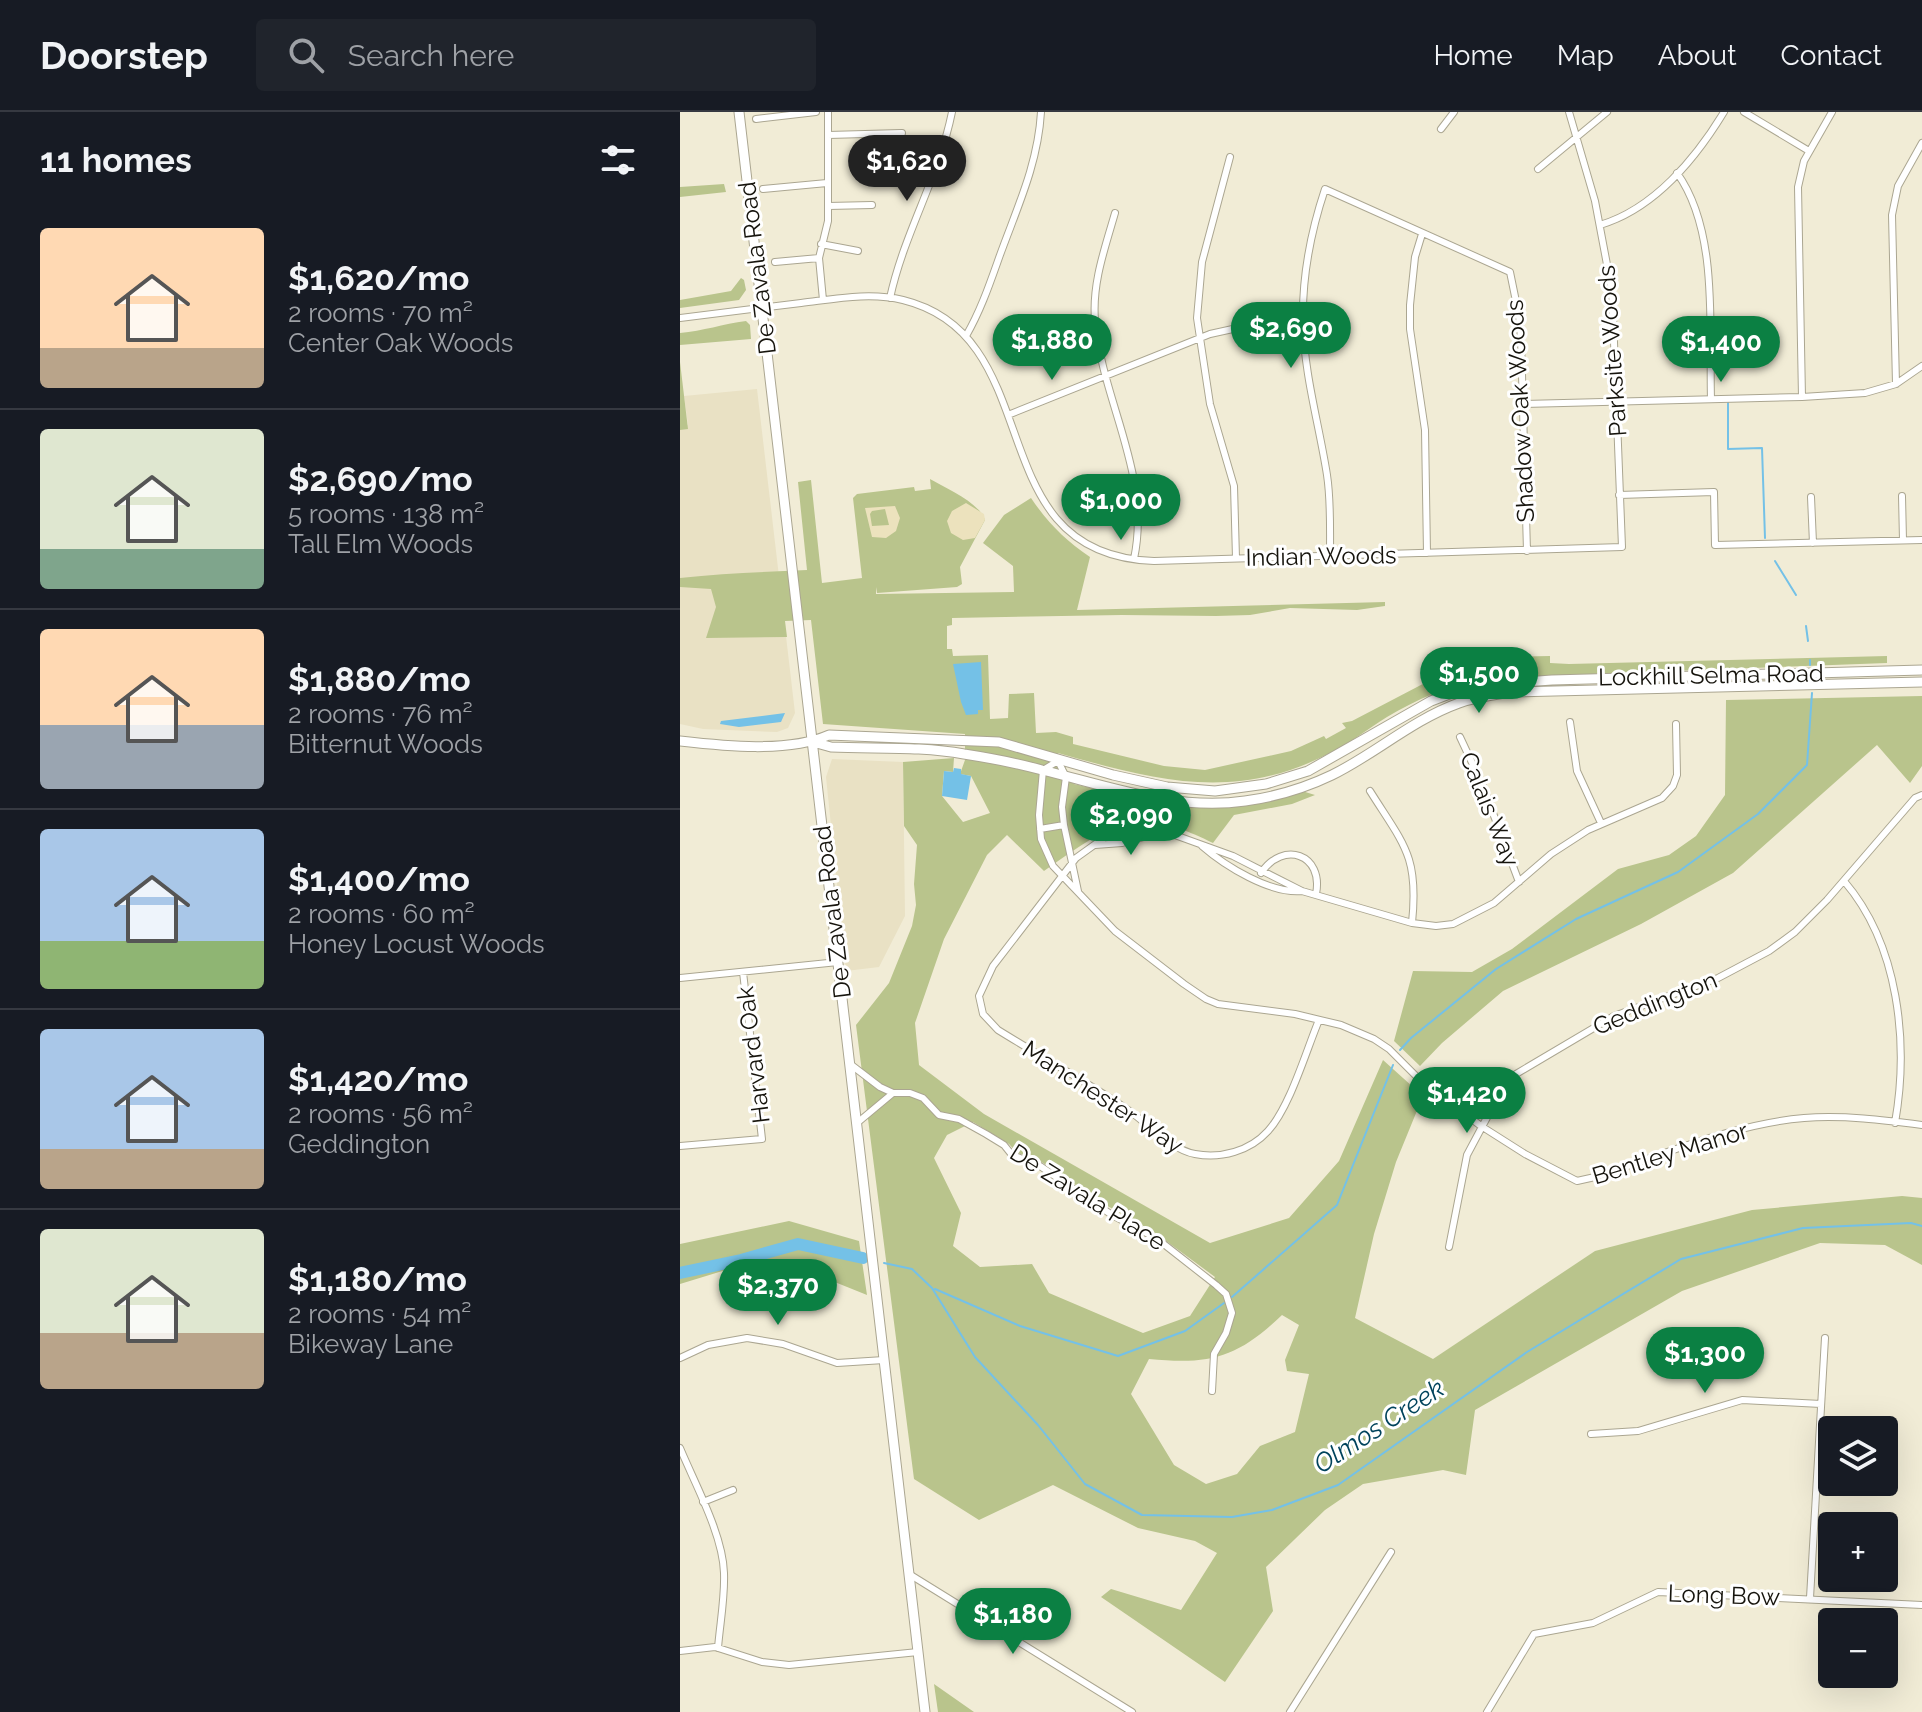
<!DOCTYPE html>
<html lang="en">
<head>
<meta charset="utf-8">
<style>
  :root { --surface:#171b24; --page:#20242c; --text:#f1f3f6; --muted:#9ea1a6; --line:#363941; --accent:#0b8043 }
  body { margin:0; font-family:Raleway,sans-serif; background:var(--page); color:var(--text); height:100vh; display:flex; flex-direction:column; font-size:30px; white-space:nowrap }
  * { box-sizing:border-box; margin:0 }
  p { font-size:26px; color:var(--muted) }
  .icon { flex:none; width:44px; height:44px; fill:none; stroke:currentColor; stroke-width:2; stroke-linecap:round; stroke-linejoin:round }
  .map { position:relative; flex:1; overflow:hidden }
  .side { display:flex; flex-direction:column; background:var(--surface); width:680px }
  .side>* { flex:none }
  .fabs { position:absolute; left:1138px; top:1304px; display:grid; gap:16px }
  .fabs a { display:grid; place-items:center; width:80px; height:80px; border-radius:8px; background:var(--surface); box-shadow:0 8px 32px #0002; font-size:40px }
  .price { position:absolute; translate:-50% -68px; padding:0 18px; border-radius:28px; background:var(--accent); color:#fff; font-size:26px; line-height:52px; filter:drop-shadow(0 2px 4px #0008) }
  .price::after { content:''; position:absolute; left:50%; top:48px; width:24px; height:18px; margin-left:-12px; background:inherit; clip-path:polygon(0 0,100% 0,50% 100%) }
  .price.active { background:#222; color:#fff }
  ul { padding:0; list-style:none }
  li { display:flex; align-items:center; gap:24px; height:200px; padding:0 40px }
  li+li { border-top:2px solid var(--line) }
  li span { display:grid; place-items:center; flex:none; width:224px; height:160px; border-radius:8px; color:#555 }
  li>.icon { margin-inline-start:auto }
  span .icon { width:96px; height:96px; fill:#fffc; stroke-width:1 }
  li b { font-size:34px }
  h2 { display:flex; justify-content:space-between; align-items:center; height:96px; padding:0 40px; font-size:34px }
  header { display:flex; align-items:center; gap:48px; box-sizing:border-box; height:112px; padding:0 40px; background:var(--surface); border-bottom:2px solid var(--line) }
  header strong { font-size:38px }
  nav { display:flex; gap:44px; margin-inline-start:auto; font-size:28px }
  .search { width:560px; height:72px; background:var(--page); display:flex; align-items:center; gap:20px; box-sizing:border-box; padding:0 28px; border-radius:8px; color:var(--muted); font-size:30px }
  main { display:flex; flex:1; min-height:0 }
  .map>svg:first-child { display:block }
</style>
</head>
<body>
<header>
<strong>Doorstep</strong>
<div class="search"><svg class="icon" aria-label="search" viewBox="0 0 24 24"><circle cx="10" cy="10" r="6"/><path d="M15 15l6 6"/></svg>Search here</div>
<nav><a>Home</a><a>Map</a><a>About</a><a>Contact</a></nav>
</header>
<main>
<section class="side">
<h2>11 homes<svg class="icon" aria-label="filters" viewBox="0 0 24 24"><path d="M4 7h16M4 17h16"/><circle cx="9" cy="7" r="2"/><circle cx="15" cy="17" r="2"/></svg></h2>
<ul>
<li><span style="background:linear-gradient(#ffd9b3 75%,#b9a48a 0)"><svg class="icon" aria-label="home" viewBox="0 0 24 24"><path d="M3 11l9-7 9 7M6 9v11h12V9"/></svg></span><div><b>$1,620/mo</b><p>2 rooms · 70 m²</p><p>Center Oak Woods</p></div></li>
<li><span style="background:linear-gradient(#dfe7d0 75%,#7fa58c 0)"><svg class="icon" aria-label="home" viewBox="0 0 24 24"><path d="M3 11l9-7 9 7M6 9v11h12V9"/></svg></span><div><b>$2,690/mo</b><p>5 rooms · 138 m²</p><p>Tall Elm Woods</p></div></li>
<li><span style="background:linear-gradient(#ffd9b3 60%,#9aa5b1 0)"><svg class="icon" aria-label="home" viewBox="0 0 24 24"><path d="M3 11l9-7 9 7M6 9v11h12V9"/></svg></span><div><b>$1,880/mo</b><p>2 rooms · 76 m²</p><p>Bitternut Woods</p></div></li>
<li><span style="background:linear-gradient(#a9c7e8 70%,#8fb573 0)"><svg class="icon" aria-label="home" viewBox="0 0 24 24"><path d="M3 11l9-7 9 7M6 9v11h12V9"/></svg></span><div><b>$1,400/mo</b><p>2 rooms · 60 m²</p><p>Honey Locust Woods</p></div></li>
<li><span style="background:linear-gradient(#a9c7e8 75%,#b9a48a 0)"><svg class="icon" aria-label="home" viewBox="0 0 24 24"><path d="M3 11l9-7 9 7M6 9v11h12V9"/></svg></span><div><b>$1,420/mo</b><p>2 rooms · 56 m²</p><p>Geddington</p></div></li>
<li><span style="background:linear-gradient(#dfe7d0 65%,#b9a48a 0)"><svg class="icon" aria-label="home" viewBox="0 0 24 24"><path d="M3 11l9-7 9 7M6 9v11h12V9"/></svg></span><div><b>$1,180/mo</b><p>2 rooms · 54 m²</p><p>Bikeway Lane</p></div></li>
</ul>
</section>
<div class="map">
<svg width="1242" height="1600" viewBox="0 0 1242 1600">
  <rect width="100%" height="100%" fill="#f1ecd6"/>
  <path fill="#e9e1c4" d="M77 277 115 601 108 616 97 620 23 617 0 612V314L8 313 4 284Z
    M152 647 223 650 225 804 199 855 166 859 146 665Z"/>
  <path fill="#b9c48c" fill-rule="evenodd" d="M44 72 46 80 0 85V75Z
    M61 166 64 168 66 178 59 188 0 196V188L51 179Z
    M66 209 70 213 71 227 0 233V221C23 219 43 212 66 209Z
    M0 250 8 317 0 318Z
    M250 367C265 376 299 390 305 408L280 455 282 472 277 475 197 481 196 475V482L334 480 333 454 303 431 324 403 351 386C368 411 385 428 410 445L397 498 705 490V494L677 498 610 496 570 503 536 504 442 503 272 506V513L267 514V537H272L273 544 308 543 310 607 328 606 329 582 354 581 356 621 376 620 393 625V632L484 654 525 658 611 639 644 624 646 627 666 616 662 611 672 609 760 563 823 550 824 545 870 544V551L889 552 1207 544V551L802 566C769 574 737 587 707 605 688 617 670 631 650 641 554 691 475 668 378 641L394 672 446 684 521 694 622 679 635 683 612 692 554 703 533 731C508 719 478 706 450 709 432 710 381 747 364 759L327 723 307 743 264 827 235 911 239 953 304 1002 530 1131 609 1106 659 1049 703 948 743 984 716 1050 694 1122 675 1206 753 1247 915 1139 1072 1098 1222 1084 1242 1086V1153L1205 1133 1140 1131 1002 1179 795 1298 786 1363 763 1358 683 1372 645 1398 586 1455 593 1499 545 1570 421 1485 431 1477 501 1498 537 1441 515 1429 458 1416 373 1373 299 1408 234 1367 176 913 209 871 232 814 236 793 234 772 237 733 224 714 223 650 274 646 273 660 264 659 262 684 283 710 310 701 291 664 280 662 285 648V622L143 612 131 508 105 509 107 525 26 526 36 495 31 477 0 475V466C43 461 84 460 127 458L118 370 131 368 142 471 182 466 173 386 177 382 234 375 235 379 251 377ZM293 1010 329 1032 337 1041 357 1047 424 1092 474 1120 535 1165 510 1204 463 1221 369 1181 352 1152 300 1155 273 1134 281 1101 254 1046 267 1023ZM602 1203 619 1213 605 1248 607 1259 629 1262 615 1320 580 1334 557 1362 526 1372 494 1353 451 1282 469 1247C530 1253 557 1246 602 1203Z
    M1242 584V654L1230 671 1197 633 1053 761 961 812 823 879 762 931 740 954 714 929 733 859 792 860 832 837 938 757 989 743 1016 724 1045 683 1046 588Z
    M109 1109 179 1129 187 1183 105 1150 49 1157 0 1172V1132Z
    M254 1572 294 1600H258Z"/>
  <path fill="#ece2bd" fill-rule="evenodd" d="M286 391 304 402 305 408 295 426 283 428 271 421 267 409 272 399Z
    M215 394 220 406 216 419 206 426 192 425 185 396ZM205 397 209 413 192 414 190 402 192 399Z"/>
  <path fill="#74c1e7" d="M301 550 303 598H298V602L286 603 281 590 273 552Z
    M105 601 101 610 59 615 40 612 41 609Z
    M274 656 281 657V662L291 664 287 688 262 684 264 659 273 660Z"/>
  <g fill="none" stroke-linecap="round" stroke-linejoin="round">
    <path stroke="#74c1e7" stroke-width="2" d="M1048 291V337L1082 336 1085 426
      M1095 449 1116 483
      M1126 514 1128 529
      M1130 548V553
      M720 938 731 926 816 857 896 807 998 760 1078 702 1127 653 1132 581
      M204 1151 232 1157 252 1176 295 1245 358 1313 405 1372 462 1403 552 1405 592 1398 658 1373 847 1240 1001 1147 1123 1116 1231 1111 1242 1114
      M255 1177 340 1214 438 1244 505 1219 544 1191
      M552 1185 657 1093 713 953"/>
    <path stroke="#74c1e7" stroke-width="12" d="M0 1161 61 1148 118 1132 183 1146"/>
    <g stroke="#aba691" stroke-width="8">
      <path id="minor" d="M1064 0 1129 39
        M76 7 136 0
        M761 17 774 0
        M148 23 222 21
        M550 45 522 150 517 206 530 292 554 374 556 446
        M858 57 927 0
        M997 61C1039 119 1029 217 1031 287
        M83 77 147 71
        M148 94 192 93
        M435 101C425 136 412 171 415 208 422 290 472 362 454 447
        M920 113C974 97 1016 46 1044 0
        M742 122 735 145 730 193V217L745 318 747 441
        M141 132 178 139
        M95 150 139 146
        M210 186C224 121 259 65 272 0
        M143 188 139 146 148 109V0
        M0 206C40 201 80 196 121 191 155 187 189 180 223 188 373 225 295 443 474 449L942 435 932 179 915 89 889 0
        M286 224C301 198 310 171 320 143 337 96 358 52 361 0
        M1216 272 1212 103 1218 74 1242 31
        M1122 285 1118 75 1124 49 1152 0
        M843 292 1122 285 1185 281 1216 272 1242 254
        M328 303 530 222 580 211 623 210
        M939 383 1034 380 1035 433 1242 428
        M1222 384 1223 428
        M1131 385 1133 431
        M650 443C650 417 651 389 647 363 639 312 624 262 623 210 622 165 631 119 645 77L830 160 839 204 841 227 847 439
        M890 610 897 659 921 711
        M780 625 802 672 839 770
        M690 679C724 733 739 744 732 811
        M360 717 384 713
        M415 733 442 731 482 720
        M522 734C545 754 590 782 622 779
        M581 761C603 728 644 742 636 782
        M1164 769C1219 833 1229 931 1215 1011
        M398 779 384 713 382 695 386 665 378 649 363 658 359 703 361 727 373 754 435 819 504 872 526 887 538 892 615 902 661 913 694 927 709 937 740 968 801 1014 845 1042 897 1069 915 1065C983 1043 1053 1012 1124 1006 1163 1003 1204 1008 1242 1013
        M0 866 158 850
        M639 908C626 939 610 995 588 1019 570 1039 541 1047 515 1042 491 1038 464 1008 444 995 403 968 360 944 318 918L303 902 299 884 313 854 396 746 435 718 454 714 492 722 553 744 622 779 732 811 756 814 773 812 814 791 871 742 908 718 982 686 993 674 997 663 996 612
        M170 952 200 975 213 981H230L243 986 259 1003 279 1007 306 1022 324 1033 332 1043 360 1054 432 1103 476 1126 536 1173 546 1182 552 1201 546 1221 534 1242 532 1279
        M177 1011 213 981
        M0 1034 82 1027 63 860
        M769 1135 787 1043 820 981 836 962 934 904 1038 866 1089 839 1115 820 1147 788 1235 686 1242 683
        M0 1246 28 1233 67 1226 103 1232 157 1251 204 1248
        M911 1322 958 1319 1062 1288 1141 1292
        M0 1336C15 1372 43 1423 44 1461 45 1486 40 1511 38 1536
        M23 1390 53 1378
        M229 1462 452 1600
        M1130 1486 1145 1226
        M0 1539 35 1535 82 1550 109 1553 238 1540
        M610 1600 711 1440
        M807 1600 854 1522 913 1511 978 1480 1242 1493"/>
    </g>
    <g stroke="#aba691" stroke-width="11">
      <path id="secondary" d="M59 0 245 1600
        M0 629C44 634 108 641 149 623L319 630 433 663 487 675 535 679 586 672 628 659 751 589 777 579 801 573 872 568 1242 558
        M133 630 151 635C195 637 241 634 284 642 310 646 336 651 362 658 428 674 495 699 565 689 594 685 625 676 652 663 695 642 732 608 779 591 796 585 814 583 832 580L1242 570"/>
    </g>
    <use href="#minor" stroke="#fff" stroke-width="6"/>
    <use href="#secondary" stroke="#fff" stroke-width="9"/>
  </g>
  <g text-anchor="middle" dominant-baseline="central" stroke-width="6" stroke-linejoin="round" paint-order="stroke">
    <g font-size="24" fill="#16140d" stroke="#fff">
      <text transform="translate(77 156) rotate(-97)">De Zavala Road</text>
      <text transform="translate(932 239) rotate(-94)">Parksite Woods</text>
      <text transform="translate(840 299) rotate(-93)">Shadow Oak Woods</text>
      <text transform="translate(641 444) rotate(-1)">Indian Woods</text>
      <text transform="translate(1031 563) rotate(-1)">Lockhill Selma Road</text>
      <text transform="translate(810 697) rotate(68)">Calais Way</text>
      <text transform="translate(152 800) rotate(-97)">De Zavala Road</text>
      <text transform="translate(975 891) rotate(-22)">Geddington</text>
      <text transform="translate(73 943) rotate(-97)">Harvard Oak</text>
      <text transform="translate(423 985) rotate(33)">Manchester Way</text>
      <text transform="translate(990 1041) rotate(-17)">Bentley Manor</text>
      <text transform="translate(408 1085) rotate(32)">De Zavala Place</text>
      <text transform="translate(1044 1483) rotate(2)">Long Bow</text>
    </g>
    <g font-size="26" font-style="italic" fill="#00435c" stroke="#fff">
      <text transform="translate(699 1314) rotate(-33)">Olmos Creek</text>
    </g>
  </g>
</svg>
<div class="fabs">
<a><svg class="icon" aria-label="layers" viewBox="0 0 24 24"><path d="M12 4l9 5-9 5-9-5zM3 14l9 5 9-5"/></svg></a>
<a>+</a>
<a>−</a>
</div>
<b class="price active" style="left:227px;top:91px">$1,620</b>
<b class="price" style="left:611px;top:258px">$2,690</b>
<b class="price" style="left:372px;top:270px">$1,880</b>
<b class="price" style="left:1041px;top:272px">$1,400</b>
<b class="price" style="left:441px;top:430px">$1,000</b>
<b class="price" style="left:799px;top:603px">$1,500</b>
<b class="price" style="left:451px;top:745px">$2,090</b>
<b class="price" style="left:787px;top:1023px">$1,420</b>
<b class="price" style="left:98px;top:1215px">$2,370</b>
<b class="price" style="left:1025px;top:1283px">$1,300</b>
<b class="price" style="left:333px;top:1544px">$1,180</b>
</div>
</main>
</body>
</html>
